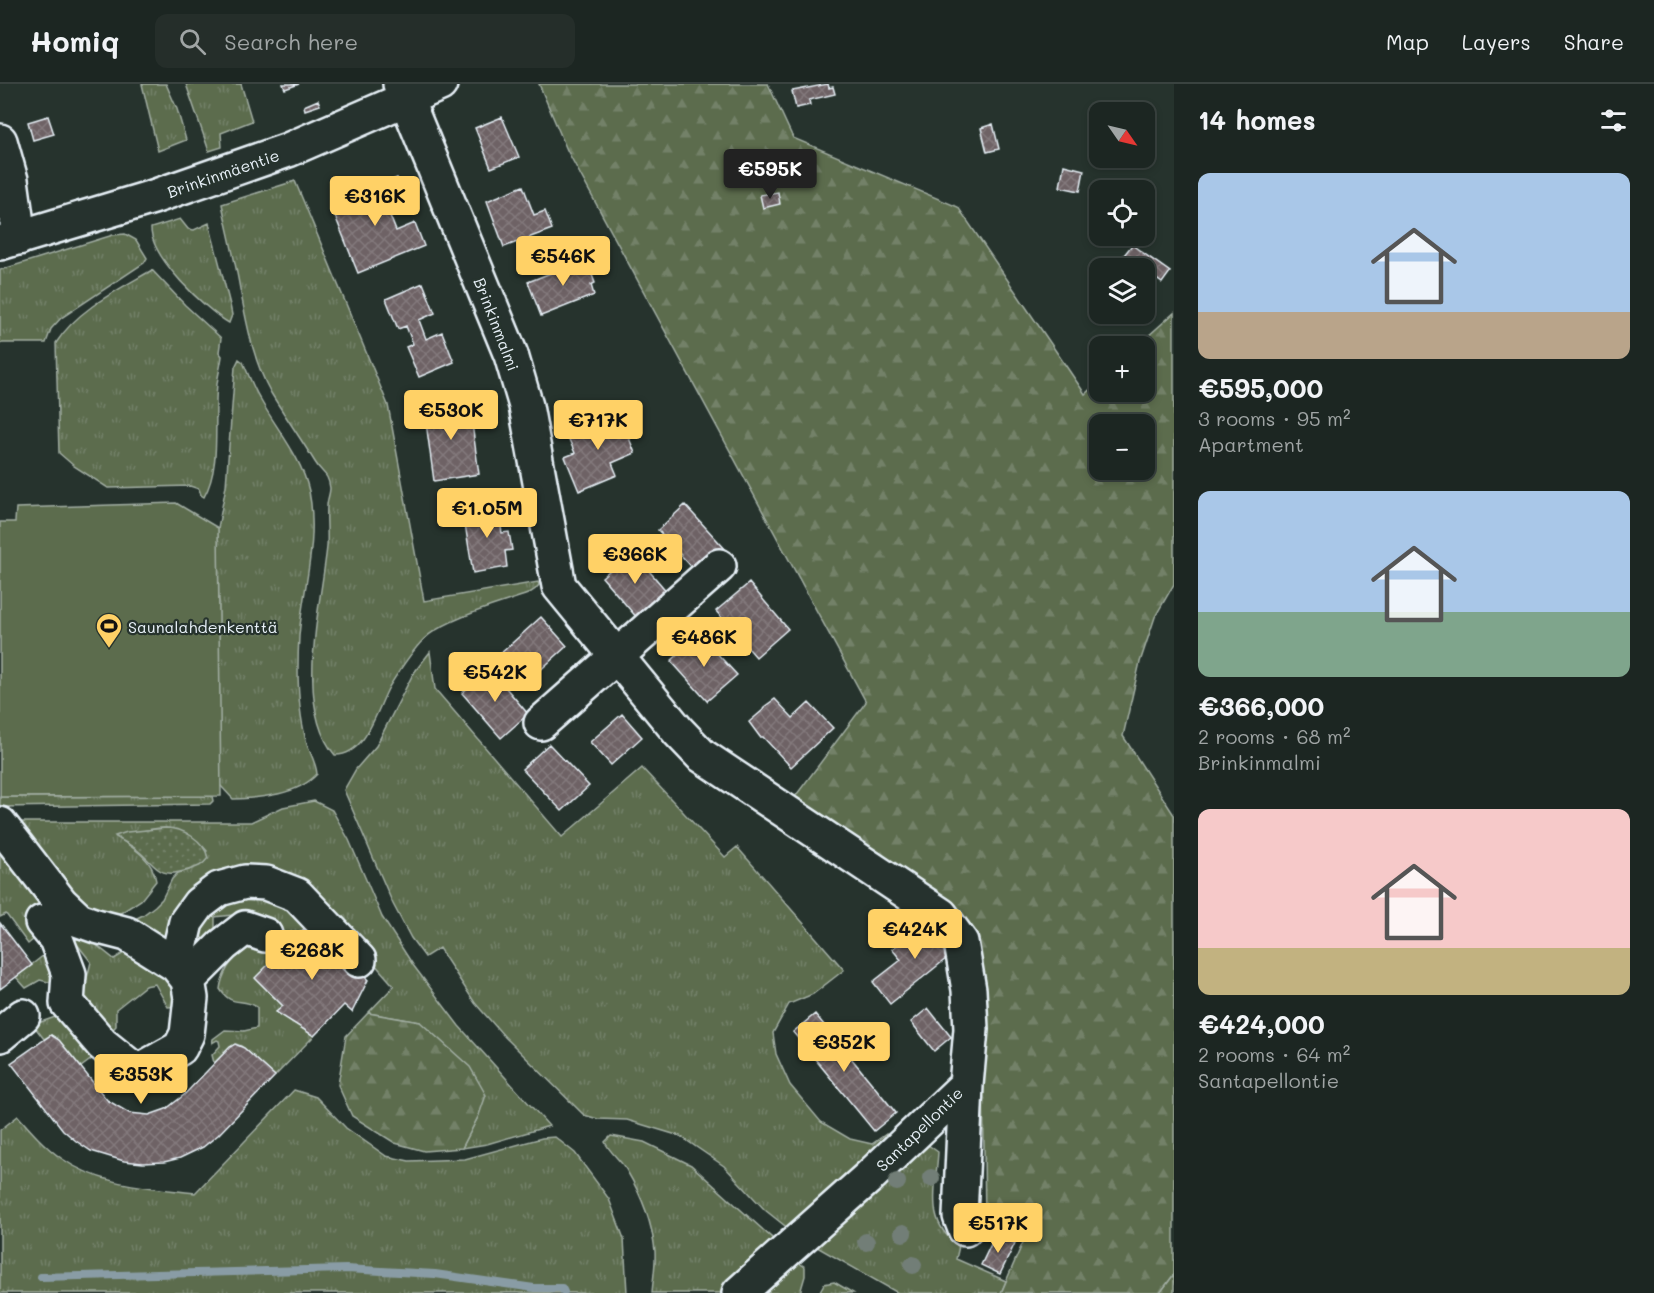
<!DOCTYPE html>
<html lang="en">
<head>
<meta charset="utf-8">
<style>
  :root { --surface:#1c2622; --page:#252e2a; --text:#f1f3f6; --muted:#a0a5a5; --line:#3a4340; --accent:#ffd166 }
  body { margin:0; font-family:Mali,sans-serif; background:var(--page); color:var(--text); height:100vh; display:flex; flex-direction:column; font-size:22px; white-space:nowrap }
  * { box-sizing:border-box; margin:0 }
  p { font-size:20px; color:var(--muted) }
  .icon { flex:none; width:33px; height:33px; fill:none; stroke:currentColor; stroke-width:2; stroke-linecap:round; stroke-linejoin:round }
  .map { position:relative; flex:1; overflow:hidden }
  .details { display:flex; flex-direction:column; background:var(--surface); width:480px }
  .details>* { flex:none }
  .needle { width:39px; rotate:124deg }
  .buttons { position:absolute; left:1089px; top:18px; display:grid; gap:12px }
  .buttons a { display:grid; place-items:center; width:66px; height:66px; border-radius:12px; background:var(--surface); box-shadow:0 3px 9px #0003,0 0 0 2px var(--line); font-size:30px }
  .price { position:absolute; translate:-50% -51px; padding:0 14px; border-radius:6px; background:var(--accent); color:#111; font-size:20px; line-height:39px; filter:drop-shadow(0 2px 3px #0008) }
  .price::after { content:''; position:absolute; left:50%; top:36px; width:18px; height:14px; margin-left:-9px; background:inherit; clip-path:polygon(0 0,100% 0,50% 100%) }
  .price.active { background:#222; color:#fff }
  ul { padding:0; list-style:none }
  li { display:grid; align-content:center; gap:12px; height:318px; padding:0 24px }
  li span { display:grid; place-items:center; height:186px; border-radius:12px; color:#555 }
  li>.icon { margin-inline-start:auto }
  span .icon { width:108px; height:108px; fill:#fffc; stroke-width:1 }
  li b { font-size:26px }
  h2 { display:flex; justify-content:space-between; align-items:center; height:72px; padding:0 24px; font-size:26px }
  header { display:flex; align-items:center; gap:36px; box-sizing:border-box; height:84px; padding:0 30px; background:var(--surface); border-bottom:2px solid var(--line) }
  header strong { font-size:28px }
  nav { display:flex; gap:33px; margin-inline-start:auto; font-size:21px }
  .search { width:420px; height:54px; background:var(--page); display:flex; align-items:center; gap:15px; box-sizing:border-box; padding:0 21px; border-radius:12px; color:var(--muted); font-size:22px }
  main { display:flex; flex:1; min-height:0 }
  .map>svg:first-child { display:block }
</style>
</head>
<body>
<header>
<strong>Homiq</strong>
<div class="search"><svg class="icon" aria-label="search" viewBox="0 0 24 24"><circle cx="10" cy="10" r="6"/><path d="M15 15l6 6"/></svg>Search here</div>
<nav><a>Map</a><a>Layers</a><a>Share</a></nav>
</header>
<main>
<div class="map">
<svg width="1174" height="1209" viewBox="0 0 1174 1209">
  <defs>
    <pattern id="grass-tufts" width="24" height="20" patternUnits="userSpaceOnUse" patternTransform="scale(1.5)"><rect width="24" height="20" fill="#5c6c4e"/><path d="M3 7l-1-3M5 7V3M7 7l1-3M15 17l-1-3M17 17v-4M19 17l1-3" fill="none" stroke="#738168"/></pattern>
    <pattern id="forest-firs" width="22" height="20" patternUnits="userSpaceOnUse" patternTransform="scale(1.5)"><rect width="22" height="20" fill="#5c6c4e"/><path d="M5 1l3.5 6h-7zM16 11l3.5 6h-7z" fill="#738168"/></pattern>
    <pattern id="park-dots" width="8" height="8" patternUnits="userSpaceOnUse" patternTransform="scale(1.5)"><rect width="8" height="8" fill="#5c6c4e"/><path d="M2 2h.1M6 6h.1" fill="none" stroke="#738168" stroke-width="1.8" stroke-linecap="round"/></pattern>
    <pattern id="building-cross-hatch" width="8" height="8" patternUnits="userSpaceOnUse" patternTransform="scale(1.5)"><rect width="8" height="8" fill="#6e6265"/><path d="M0 0l8 8M0 8l8-8" fill="none" stroke="#83797c"/></pattern>
  </defs>
  <rect width="100%" height="100%" fill="#26332d"/>
  <filter id="ink" filterUnits="userSpaceOnUse"><feTurbulence type="fractalNoise" baseFrequency=".0167" numOctaves="2"/><feDisplacementMap in="SourceGraphic" scale="12" xChannelSelector="R" yChannelSelector="G"/><feConvolveMatrix kernelMatrix="1 2 1 2 8 2 1 2 1" color-interpolation-filters="sRGB"/></filter>
  <g filter="url(#ink)">
    <path fill="url(#grass-tufts)" stroke="#a2aea3" stroke-width="1.5" d="M142 0H166L177 25 186 56 158 67Z
      M186 0H241L252 37 221 49 222 63 209 67Z
      M295 97 388 321 424 517 538 498 539 501C531 512 519 512 507 517 485 524 440 539 424 555 410 569 399 587 389 603 377 625 366 672 335 671 294 623 321 521 327 463 328 449 326 436 327 422 327 416 330 410 330 404 328 388 322 390 315 378 301 355 285 332 271 309 253 277 247 240 240 205 235 176 228 148 222 120Z
      M180 135 188 145 194 146 209 139 230 221 232 231 229 239C205 225 150 173 151 144Z
      M125 150 136 156 147 174 144 179 61 234 51 245 46 259H0V186L113 151Z
      M152 186 185 221 221 254 219 268 222 272C221 281 218 291 217 300 213 337 222 381 204 413L201 411 199 405 190 402 108 404 74 382 59 369 56 259C78 225 118 206 152 186Z
      M239 275 243 278C248 290 253 303 260 315 277 346 301 372 309 407 319 457 303 503 299 552 297 586 297 623 306 656 309 668 316 678 317 690 298 711 260 714 233 715L220 701 218 444 226 402 235 283Z
      M430 568 435 605 562 753 642 684 725 773 737 763 844 886 813 910 789 920 773 949 776 970 790 1001 821 1038 850 1055 872 1060 886 1050 888 1061 789 1145 765 1126 724 1082 680 1052 627 1036 598 1035 584 1031 504 952 475 919 439 864 425 873 411 854 393 820 344 706 356 685 376 662 413 590Z
      M212 712 213 717 210 720 0 723V713Z
      M314 717 332 726 349 756 382 833 413 881 459 942 549 1042 487 1060 462 1064 479 1031 420 938 368 929 394 902 303 798 274 792 164 856 125 840 143 831 155 822 162 815 172 795 178 789 189 786 207 767C199 756 178 744 164 744 149 744 131 750 116 753 134 764 153 775 156 797L141 816 116 832 83 830 18 738H251L283 723Z
      M0 763 42 815 30 831 34 855 28 860 6 830 0 833Z
      M232 812H269L310 839 292 857C263 826 255 828 215 833V846L219 854 200 866 201 852 206 831Z
      M73 855 90 856 114 875 129 866 179 899 180 922 168 923 155 900 145 902 116 925V942L107 952 82 914 91 878Z
      M259 861 275 874 256 895 283 922 277 928 314 952 275 992 241 962 236 960 230 963 214 979 212 971 220 962 219 957 217 956 212 959 213 955 225 946 244 947 257 944V923C241 913 232 924 220 905 222 889 234 873 245 862Z
      M44 871 56 872 57 900 40 896 26 904 16 893Z
      M61 931 97 962 93 974 81 983 59 956 51 951 44 955 34 942 41 938Z
      M294 1006 316 1013 346 1044 386 1072 409 1077 465 1075 542 1054 555 1053 575 1069 609 1115 624 1155 627 1209H0V1046L18 1032C31 1047 45 1063 61 1074 100 1102 149 1103 195 1109Z
      M611 1052 644 1058 691 1081 772 1154 774 1165 728 1200 722 1209H652C653 1195 656 1180 655 1167 652 1138 642 1112 627 1087 621 1076 610 1069 605 1058Z
      M924 1058 938 1068C936 1105 924 1138 959 1162L956 1175 1006 1197 1001 1209H898L817 1163 814 1156Z
      M796 1177 805 1183V1192L800 1209H752Z
      M1174 1190V1209H1160Z
      M834 1198 853 1209H819L824 1200Z"/>
    <path fill="url(#forest-firs)" stroke="#a2aea3" stroke-width="1.5" fill-rule="evenodd" d="M539 0H768L793 54 958 123 1085 310 1099 297 1100 308H1144V262H1137L1174 229V500L1155 533 1140 578 1123 652 1174 731V1190L1160 1209H1001L1024 1156 985 1136 982 920 971 857 791 718 866 618 567 66ZM1100 340H1144V386H1100Z
      M368 929 420 938 470 983 486 1011 479 1031 462 1064 424 1067 395 1059 352 1032 338 1001 346 952Z"/>
    <path fill="url(#park-dots)" stroke="#a2aea3" stroke-width="1.5" d="M166 744C183 744 204 756 208 774 202 782 198 783 188 786 156 796 157 781 136 765 129 760 122 757 115 752L127 748Z"/>
    <path fill="#5c6c4e" stroke="#a2aea3" stroke-width="1.5" d="M176 419 218 444 221 712 0 713V438H15L16 424Z"/>
    <g fill="none" stroke-linecap="round" stroke-linejoin="round">
      <path stroke="#899ca5" stroke-width="8" d="M41 1193 346 1185 435 1190 534 1204H562L564 1208"/>
    </g>
    <path fill="url(#building-cross-hatch)" stroke="#e8f1f8" stroke-width="1.5" d="M283 0H299L285 5Z
      M828 0 829 4 833 3 835 10 809 16 810 21 796 24 792 7Z
      M318 16 320 21 305 26 304 22Z
      M48 32 54 50 33 56 28 38Z
      M502 33 519 73 491 84 475 44Z
      M993 40 999 65 987 68 981 44Z
      M1064 81 1084 86 1080 107 1060 103Z
      M397 94 405 116 387 124 396 147 415 139 424 162 358 189 331 122Z
      M523 102 534 131 545 127 552 145 504 163 487 117Z
      M778 108 780 120 763 124 760 111Z
      M1132 161 1170 188 1162 199 1124 171Z
      M586 175 595 199 591 201 594 211 541 232 528 198Z
      M423 199 435 229 419 236 426 255 442 248 454 278 419 293 406 263 413 260 406 242 398 245 386 215Z
      M469 318 479 390 434 397 424 324Z
      M619 329 635 369 612 379 617 391 579 407 565 373 575 369 567 351Z
      M497 418 502 449 509 448 512 466 505 467 507 483 473 489 465 440 471 438 468 423Z
      M685 421 727 467 700 492 658 446Z
      M632 467 668 509 638 535 602 493Z
      M749 499 788 545 756 573 716 527Z
      M541 533 567 562 526 599 500 570Z
      M700 551 737 591 707 617 671 577Z
      M490 585 528 630 501 654 462 609Z
      M775 615 793 634 809 619 833 644 791 683 763 653H760L749 638 763 626 764 623Z
      M622 630 642 653 611 681 590 658Z
      M549 660 589 702 562 727 522 685Z
      M932 834 957 866 890 920 873 898 901 876 892 865Z
      M0 839 32 881 0 905Z
      M310 839 368 896 352 928 344 921 314 952 276 928 283 922 255 894Z
      M928 924 951 953 934 967 911 938Z
      M815 930 896 1029 874 1047 793 948Z
      M51 951 59 956 107 1016 129 1029 149 1031 166 1025 184 1011 230 963 235 960 244 964 275 992 218 1051 203 1063 180 1074 164 1078 143 1079 124 1077 91 1067 76 1057 63 1046 11 979Z
      M996 1150 1015 1159 1000 1190 981 1181Z"/>
    <g fill="none" stroke-linecap="round" stroke-linejoin="round">
      <g stroke="#e8f1f8" stroke-width="38">
        <path id="minor" d="M400 0 511 271 526 322 559 502 678 647 701 671 941 831 961 858 969 906 971 945 966 1001 960 1132 965 1145
          M0 57 11 96 19 154
          M0 159 153 113 288 66 440 0
          M541 639 719 482
          M0 740 61 819 79 836 96 842 127 850 176 881 188 896 191 914 187 950 180 964 137 988 102 960 67 919 69 890 56 855 42 838
          M176 881 186 838 199 820 219 805 245 798 266 799 297 811 359 876
          M188 896 223 861 245 844 265 851
          M0 951 23 932
          M739 1209 869 1093 966 1001"/>
      </g>
      <use href="#minor" stroke="#26332d" stroke-width="33"/>
    </g>
    <g fill="#727e77">
      <circle cx="931" cy="1094" r="9"/>
      <circle cx="897" cy="1098" r="9"/>
      <circle cx="903" cy="1149" r="9"/>
      <circle cx="866" cy="1158" r="9"/>
      <circle cx="913" cy="1181" r="9"/>
    </g>
  </g>
  <defs>
    <g id="stadium-pin" transform="scale(1.35)"><path d="M0 17L-7.5 6A9.5 9.5 0 1 1 7.5 6Z" fill="#ffd166" stroke="#26332d"/><path d="M0-5a6.5 5 0 1 0 0 10a6.5 5 0 1 0 0-10ZM-3.5-1.8h7v3.6h-7Z" fill="#111"/></g>
  </defs>
  <g fill-rule="evenodd">
    <use href="#stadium-pin" x="109" y="542"/>
  </g>
  <g text-anchor="middle" dominant-baseline="central" stroke-width="4.5" stroke-linejoin="round" paint-order="stroke">
    <g font-size="16" fill="#e8f1f8" stroke="#26332d">
      <text transform="translate(223 89) rotate(-19)">Brinkinmäentie</text>
      <text transform="translate(497 240) rotate(69)">Brinkinmalmi</text>
      <text transform="translate(919 1045) rotate(-44)">Santapellontie</text>
    </g>
    <g font-size="16" fill="#e8f1f8" stroke="#26332d" text-anchor="start">
      <text x="128" y="542">Saunalahdenkenttä</text>
    </g>
  </g>
</svg>
<div class="buttons">
<a><svg class="needle" viewBox="-14 -14 28 28"><path d="M0-13l5 13h-10z" fill="#e53935"/><path d="M0 13l5-13h-10z" fill="#a0a5a5"/></svg></a>
<a><svg class="icon" aria-label="locate" viewBox="0 0 24 24"><circle cx="12" cy="12" r="6"/><path d="M12 2v4M12 18v4M2 12h4M18 12h4"/></svg></a>
<a><svg class="icon" aria-label="layers" viewBox="0 0 24 24"><path d="M12 4l9 5-9 5-9-5zM3 14l9 5 9-5"/></svg></a>
<a>+</a>
<a>−</a>
</div>
<b class="price active" style="left:770px;top:116px">€595K</b>
<b class="price" style="left:375px;top:143px">€316K</b>
<b class="price" style="left:563px;top:203px">€546K</b>
<b class="price" style="left:451px;top:357px">€530K</b>
<b class="price" style="left:598px;top:367px">€717K</b>
<b class="price" style="left:487px;top:455px">€1.05M</b>
<b class="price" style="left:635px;top:501px">€366K</b>
<b class="price" style="left:704px;top:584px">€486K</b>
<b class="price" style="left:495px;top:619px">€542K</b>
<b class="price" style="left:915px;top:876px">€424K</b>
<b class="price" style="left:312px;top:897px">€268K</b>
<b class="price" style="left:844px;top:989px">€352K</b>
<b class="price" style="left:141px;top:1021px">€353K</b>
<b class="price" style="left:998px;top:1170px">€517K</b>
</div>
<section class="details">
<h2>14 homes<svg class="icon" aria-label="filters" viewBox="0 0 24 24"><path d="M4 7h16M4 17h16"/><circle cx="9" cy="7" r="2"/><circle cx="15" cy="17" r="2"/></svg></h2>
<ul>
<li><span style="background:linear-gradient(#a9c7e8 75%,#b9a48a 0)"><svg class="icon" aria-label="home" viewBox="0 0 24 24"><path d="M3 11l9-7 9 7M6 9v11h12V9"/></svg></span><div><b>€595,000</b><p>3 rooms · 95 m²</p><p>Apartment</p></div></li>
<li><span style="background:linear-gradient(#a9c7e8 65%,#7fa58c 0)"><svg class="icon" aria-label="home" viewBox="0 0 24 24"><path d="M3 11l9-7 9 7M6 9v11h12V9"/></svg></span><div><b>€366,000</b><p>2 rooms · 68 m²</p><p>Brinkinmalmi</p></div></li>
<li><span style="background:linear-gradient(#f6c9c9 75%,#c2b280 0)"><svg class="icon" aria-label="home" viewBox="0 0 24 24"><path d="M3 11l9-7 9 7M6 9v11h12V9"/></svg></span><div><b>€424,000</b><p>2 rooms · 64 m²</p><p>Santapellontie</p></div></li>
</ul>
</section>
</main>
</body>
</html>
